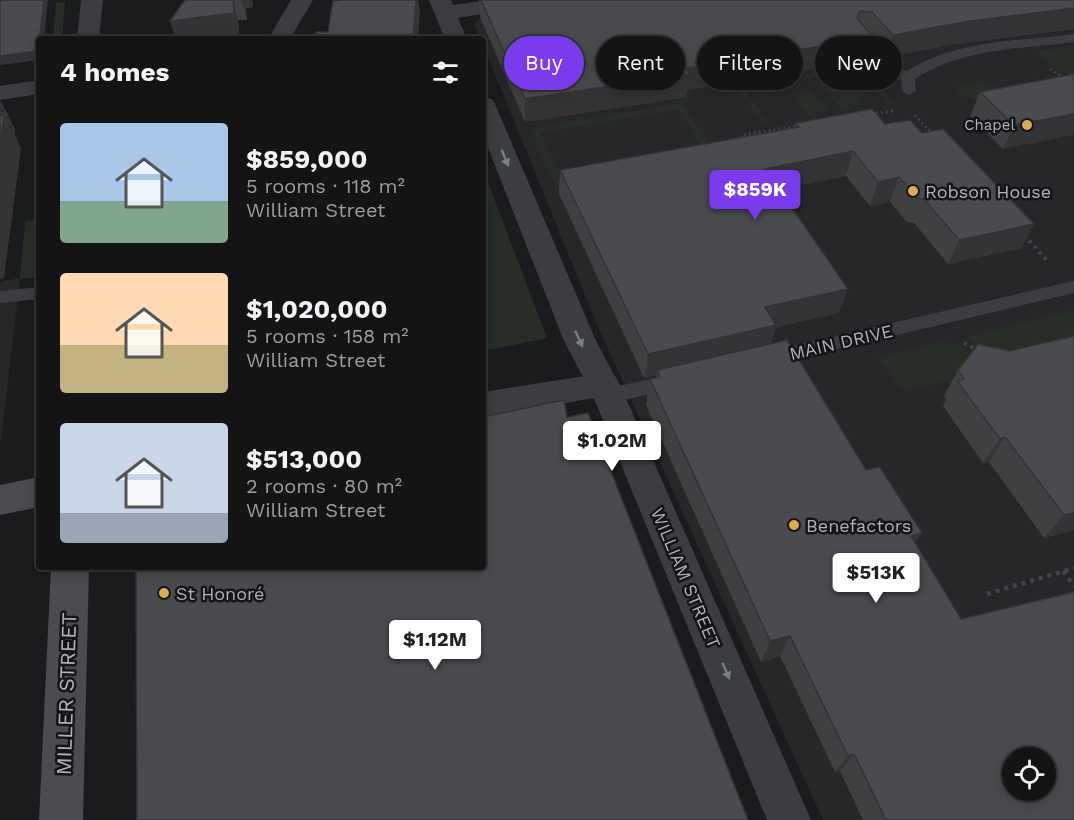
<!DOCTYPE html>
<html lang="en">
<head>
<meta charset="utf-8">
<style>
  :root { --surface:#141415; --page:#1d1d1e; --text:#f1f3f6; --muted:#9d9ea0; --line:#333334; --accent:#7c3aed }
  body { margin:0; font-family:"Work Sans",sans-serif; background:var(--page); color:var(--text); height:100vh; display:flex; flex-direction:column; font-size:22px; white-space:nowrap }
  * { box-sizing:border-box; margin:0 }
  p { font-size:20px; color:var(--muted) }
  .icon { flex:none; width:33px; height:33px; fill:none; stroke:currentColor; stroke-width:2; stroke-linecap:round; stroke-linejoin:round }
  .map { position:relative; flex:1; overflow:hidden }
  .panel { position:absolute; left:36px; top:36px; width:450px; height:534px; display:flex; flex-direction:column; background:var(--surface); border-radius:6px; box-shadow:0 3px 15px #0003,0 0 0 2px var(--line) }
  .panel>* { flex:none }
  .banner { position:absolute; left:504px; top:36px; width:480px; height:54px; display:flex; gap:12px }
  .controls { position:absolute; left:1002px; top:747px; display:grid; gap:12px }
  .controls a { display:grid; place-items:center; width:54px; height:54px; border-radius:50%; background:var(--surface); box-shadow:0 3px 15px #0003,0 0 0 2px var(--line); font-size:30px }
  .price { position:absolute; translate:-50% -51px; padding:0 14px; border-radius:6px; background:#fff; color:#222; font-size:20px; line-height:39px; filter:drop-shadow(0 2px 3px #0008) }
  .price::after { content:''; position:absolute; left:50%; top:36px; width:18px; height:14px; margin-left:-9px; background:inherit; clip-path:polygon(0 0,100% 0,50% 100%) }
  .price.active { background:var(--accent); color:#fff }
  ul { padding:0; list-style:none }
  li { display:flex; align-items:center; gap:18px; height:150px; padding:0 24px }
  li span { display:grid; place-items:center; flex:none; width:168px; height:120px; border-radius:6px; color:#555 }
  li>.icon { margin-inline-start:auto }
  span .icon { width:72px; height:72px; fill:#fffc; stroke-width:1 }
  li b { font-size:26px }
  h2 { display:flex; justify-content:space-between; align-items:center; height:72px; padding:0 24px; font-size:26px }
  .chip { padding:0 21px; border-radius:27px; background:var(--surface); box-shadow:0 3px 15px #0003,0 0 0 2px var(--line); font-size:21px; line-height:54px }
  .chip.active { background:var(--accent); color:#fff }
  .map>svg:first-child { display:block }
</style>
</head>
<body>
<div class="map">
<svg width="1074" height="820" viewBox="0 0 1074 820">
  <rect width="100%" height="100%" fill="#1a1b1c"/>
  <path fill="#272729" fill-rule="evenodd" d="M1074 0V820H823L598 327 483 45V39H480L474 24 479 19 598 1ZM1012 758H1046V790H1012Z
    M20 278 1 440H0V282Z"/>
  <path fill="#272e28" d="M65 2 62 39H53L56 3Z
    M1074 46V78L1053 67 1038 51Z
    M860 65 895 103 887 104 856 70 745 89 768 122 762 123 735 86Z
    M824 82 863 92 868 97 847 111 841 109 820 85Z
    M978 83 1008 89C989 96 972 108 956 90L959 86Z
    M811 91 829 108 814 117 810 116 791 94Z
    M682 103 714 152 707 153 678 109 540 133 567 190 559 191 530 129Z
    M483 169 547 338 483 351Z
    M39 219V278H20L25 222Z
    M1074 310V354L1019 367 969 340 970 336Z
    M943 342 960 345 1003 368 959 370 951 380 902 391 879 358Z"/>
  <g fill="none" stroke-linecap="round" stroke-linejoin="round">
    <path stroke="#424448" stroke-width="3" stroke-dasharray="2 3" stroke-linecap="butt" d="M1050 69 1064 78
      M871 114 893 111
      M915 115 932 134
      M746 142 742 135 798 126
      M39 207V211"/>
    <path stroke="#424448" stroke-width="4" stroke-dasharray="3 4.5" stroke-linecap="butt" d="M39 210V225
      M1024 235 1049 263
      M964 343 979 351"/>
    <path stroke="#424448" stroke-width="4.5" stroke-dasharray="4 5" stroke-linecap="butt" d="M1063 571 1074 586
      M987 594 1074 568"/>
    <path fill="#3c3d41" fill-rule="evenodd" d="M1074 34V42C1021 49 961 48 915 79L916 91 909 95 902 91 901 79 875 66 852 39 854 36H864L885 60 907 71C955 40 1019 41 1074 34Z
      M1074 281V293L770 365 763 363 761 358 763 353 770 351Z
      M39 287V299L0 303V291Z
      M674 374 681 376 684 381 681 386 609 404 602 401 599 396 602 391 609 388Z"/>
    <path fill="#3c3d41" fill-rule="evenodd" d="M81 0H103L99 39H77Z
      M429 0H451L453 5 488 0H542L539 5 531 6 458 18 467 39H445Z
      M39 80V94L0 100V86Z
      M483 97 492 99 495 104 596 341 625 396 811 820H767L593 396 564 341 483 135Z"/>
    <path fill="#3c3d41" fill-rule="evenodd" d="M291 0H313L290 39H268Z
      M604 373 615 376 620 385 615 394 483 418V392Z"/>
    <path fill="#4a4c51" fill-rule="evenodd" d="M39 477V507L0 515V485Z
      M51 567H89L83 820H39Z"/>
  </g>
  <path fill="#404043" d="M185 0H252L253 7 246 8 247 20H238L239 33 195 39H176Z
    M479 0H1074V29L955 44 885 57 873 42 867 60 687 90V97L525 122 480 17Z
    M1074 74 1003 149 970 116 980 92Z
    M796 123 885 124 922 133 1034 224 1021 248 948 264 914 223 907 222 890 202 870 206 846 176 779 189 839 313 776 327 771 344 866 470 915 543 1074 820H863L840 771 835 772 780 656 761 662 646 405 650 379 656 378V375L644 378 559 194 560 170 794 128Z
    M1010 351 1074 530 1044 538 989 462 983 463 943 406 946 399 944 396 958 370Z"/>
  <path fill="#343437" d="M44 0H48L44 39H39Z
    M233 0 238 20 239 33 195 39H176L170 21Z
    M241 0H252L253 7 246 8 247 20Z
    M416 0H418L420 13 418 39H413Z
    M1074 8V29L955 44 885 57 893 35 964 22Z
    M874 38 867 60 687 90V97L525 122V99L686 68Z
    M39 43V60L0 65V56Z
    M0 99 15 129V135L21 148 4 278 0 279Z
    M1074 114V135L1003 149 1014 125Z
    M853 151 846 176 759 193 765 169Z
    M899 177 890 202 870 206 878 182Z
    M1034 224 1021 248 948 264 959 240Z
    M848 289 839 313 776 327 769 349 657 370 656 375 644 378 648 354 765 307Z
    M1005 437 989 462 983 463 1000 439Z
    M1074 513V530L1044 538 1064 515Z
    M922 533 907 556 911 536Z
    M790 636 780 656 761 662 770 641Z
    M854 754 840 771 835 772 848 756Z"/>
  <path fill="#4a4b4e" stroke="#343437" stroke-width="1.5" fill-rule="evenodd" d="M8 0H44L38 51 0 56V1Z
    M185 0H235H233L234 13 170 21Z
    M342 0H416L413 39H315L316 32H328L333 1Z
    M481 0H1074V8L964 22 893 35 872 12 860 11 857 18 874 38 686 68 690 74 525 99Z
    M1074 74V114L1014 125 980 92Z
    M872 109 885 124 910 120 922 133 943 129 1034 224 959 240 924 199 917 198 899 177 878 182 853 151 765 169 848 289 765 307 776 325 648 354 560 170 799 127 796 123Z
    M0 116H4L0 144Z
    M1074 336V513L1064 515 1005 437 1000 439 957 381 964 379 958 370 978 344 1010 351Z
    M787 340 866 470 880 467 922 533 911 536 961 619 1074 592V820H886L854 754 848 756 790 636 770 641 650 379 660 377 657 370ZM1012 758H1046V790H1012Z
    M564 400 567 417 588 413 748 820H137L136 567H483V417Z"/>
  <defs><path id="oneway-solid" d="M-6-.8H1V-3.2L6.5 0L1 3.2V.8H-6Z" transform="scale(1.5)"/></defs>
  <g fill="#7b7e84">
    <use href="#oneway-solid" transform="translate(505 158) rotate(68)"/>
    <use href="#oneway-solid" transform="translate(579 339) rotate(65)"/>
    <use href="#oneway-solid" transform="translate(726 671) rotate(67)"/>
  </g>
  <g fill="#dcaa52" stroke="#151517" stroke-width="2">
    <circle cx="1027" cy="125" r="6"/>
    <circle cx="913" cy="191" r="6"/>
    <circle cx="794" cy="525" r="6"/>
    <circle cx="164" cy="593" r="6"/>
  </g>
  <g text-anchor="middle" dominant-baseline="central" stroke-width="5" stroke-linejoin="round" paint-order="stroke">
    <g font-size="15" fill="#afb3ba" stroke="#151517" text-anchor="end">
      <text x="1015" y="125">Chapel</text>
    </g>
    <g font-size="18" fill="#afb3ba" stroke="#151517" text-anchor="start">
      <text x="925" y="191">Robson House</text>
      <text x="806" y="525">Benefactors</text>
      <text x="176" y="593">St Honoré</text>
    </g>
    <g font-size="18" fill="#afb3ba" stroke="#151517">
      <text transform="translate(841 342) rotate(-13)">MAIN DRIVE</text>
      <text transform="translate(686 578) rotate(67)">WILLIAM STREET</text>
    </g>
    <g font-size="21" fill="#afb3ba" stroke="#151517">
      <text transform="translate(66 694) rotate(-88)">MILLER STREET</text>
    </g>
  </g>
</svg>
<div class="controls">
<a><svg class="icon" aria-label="locate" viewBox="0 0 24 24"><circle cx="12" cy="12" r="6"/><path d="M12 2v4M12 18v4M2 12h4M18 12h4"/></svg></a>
</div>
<b class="price active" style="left:755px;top:221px">$859K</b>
<b class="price" style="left:612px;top:472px">$1.02M</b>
<b class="price" style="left:876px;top:604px">$513K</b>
<b class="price" style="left:435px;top:671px">$1.12M</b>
<div class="banner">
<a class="chip active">Buy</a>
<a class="chip">Rent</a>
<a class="chip">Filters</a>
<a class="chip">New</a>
</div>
<section class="panel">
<h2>4 homes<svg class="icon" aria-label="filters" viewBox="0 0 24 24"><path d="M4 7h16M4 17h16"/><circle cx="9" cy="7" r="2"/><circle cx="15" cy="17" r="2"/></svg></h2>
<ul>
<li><span style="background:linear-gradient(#a9c7e8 65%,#7fa58c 0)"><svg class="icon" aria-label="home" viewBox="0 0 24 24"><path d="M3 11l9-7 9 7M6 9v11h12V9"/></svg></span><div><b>$859,000</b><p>5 rooms · 118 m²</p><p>William Street</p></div></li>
<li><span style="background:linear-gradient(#ffd9b3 60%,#c2b280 0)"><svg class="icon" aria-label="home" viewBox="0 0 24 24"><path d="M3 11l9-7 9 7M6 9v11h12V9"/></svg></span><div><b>$1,020,000</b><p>5 rooms · 158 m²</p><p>William Street</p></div></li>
<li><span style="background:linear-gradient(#c9d6e8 75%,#9aa5b1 0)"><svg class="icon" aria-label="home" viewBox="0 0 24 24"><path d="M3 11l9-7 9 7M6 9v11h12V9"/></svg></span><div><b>$513,000</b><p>2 rooms · 80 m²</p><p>William Street</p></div></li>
</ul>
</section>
</div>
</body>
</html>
